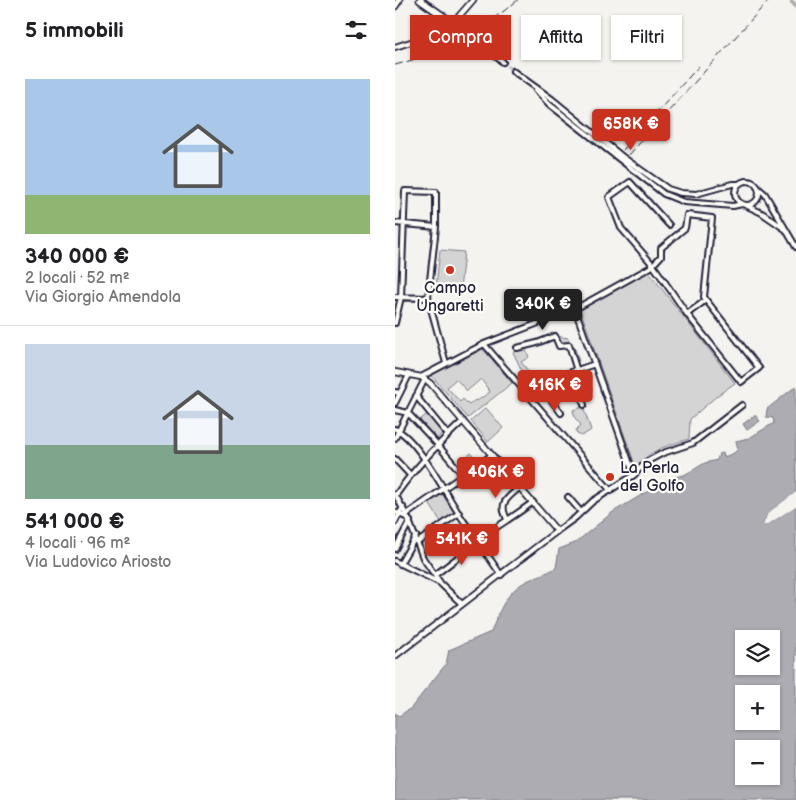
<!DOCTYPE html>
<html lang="it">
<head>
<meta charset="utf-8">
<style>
  :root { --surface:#fff; --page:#f6f6f6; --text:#202124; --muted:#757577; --line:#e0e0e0; --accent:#c8321e }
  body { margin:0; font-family:"Balsamiq Sans",sans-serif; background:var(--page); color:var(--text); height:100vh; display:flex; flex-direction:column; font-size:19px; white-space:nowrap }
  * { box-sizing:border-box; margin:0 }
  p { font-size:16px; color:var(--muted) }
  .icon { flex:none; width:28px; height:28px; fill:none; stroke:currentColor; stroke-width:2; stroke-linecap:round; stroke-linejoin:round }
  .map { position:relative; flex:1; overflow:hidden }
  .drawer { display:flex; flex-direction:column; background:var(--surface); width:395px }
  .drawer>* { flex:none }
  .top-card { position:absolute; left:15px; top:15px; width:310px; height:45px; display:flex; gap:10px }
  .tools { position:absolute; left:340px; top:630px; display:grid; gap:10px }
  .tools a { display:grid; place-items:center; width:45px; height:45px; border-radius:0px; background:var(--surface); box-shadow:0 1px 4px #0004; font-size:25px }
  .price { position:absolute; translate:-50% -42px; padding:0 11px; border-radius:5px; background:var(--accent); color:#fff; font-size:16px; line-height:32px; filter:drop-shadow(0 1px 2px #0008) }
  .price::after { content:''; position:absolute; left:50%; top:30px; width:15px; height:11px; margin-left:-8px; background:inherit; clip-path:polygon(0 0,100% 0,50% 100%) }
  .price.current { background:#222; color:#fff }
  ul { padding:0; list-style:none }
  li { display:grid; align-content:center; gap:10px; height:265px; padding:0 25px }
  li+li { border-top:1px solid var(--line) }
  li span { display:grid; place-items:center; height:155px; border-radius:0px; color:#555 }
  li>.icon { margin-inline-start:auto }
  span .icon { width:90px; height:90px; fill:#fffc; stroke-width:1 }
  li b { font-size:21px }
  h2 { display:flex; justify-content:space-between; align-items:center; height:60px; padding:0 25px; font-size:21px }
  .tag { padding:0 18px; border-radius:0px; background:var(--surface); box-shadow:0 1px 4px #0004; font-size:18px; line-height:45px }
  .tag.current { background:var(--accent); color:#fff }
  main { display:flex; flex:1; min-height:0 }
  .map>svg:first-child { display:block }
</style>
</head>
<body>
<main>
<section class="drawer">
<h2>5 immobili<svg class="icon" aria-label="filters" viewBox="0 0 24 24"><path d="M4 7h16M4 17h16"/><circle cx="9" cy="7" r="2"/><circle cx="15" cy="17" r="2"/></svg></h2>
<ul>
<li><span style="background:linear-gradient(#a9c7e8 75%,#8fb573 0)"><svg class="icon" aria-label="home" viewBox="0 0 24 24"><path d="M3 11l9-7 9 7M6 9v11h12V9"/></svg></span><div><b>340 000 €</b><p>2 locali · 52 m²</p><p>Via Giorgio Amendola</p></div></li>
<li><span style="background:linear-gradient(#c9d6e8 65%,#7fa58c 0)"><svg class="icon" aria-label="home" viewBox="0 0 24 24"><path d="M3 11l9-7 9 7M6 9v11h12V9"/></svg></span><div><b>541 000 €</b><p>4 locali · 96 m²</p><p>Via Ludovico Ariosto</p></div></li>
</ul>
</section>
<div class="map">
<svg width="401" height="800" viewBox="0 0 401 800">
  <rect width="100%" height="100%" fill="#f4f3ef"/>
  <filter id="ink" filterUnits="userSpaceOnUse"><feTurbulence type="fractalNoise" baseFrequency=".02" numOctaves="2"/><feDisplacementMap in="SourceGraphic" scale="10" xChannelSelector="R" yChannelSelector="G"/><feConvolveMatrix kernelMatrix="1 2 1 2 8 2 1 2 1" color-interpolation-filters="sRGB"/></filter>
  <g filter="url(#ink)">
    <path fill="#d5d4d5" stroke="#7c7b88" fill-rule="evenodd" d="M45 250 69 252 65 290 41 287Z
      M253 271 340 383 323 395 295 419 294 439C272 446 255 449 241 468L185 309Z
      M161 336 173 338 180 349 184 361H180L173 344 164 345Z
      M130 348 134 357 126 362 138 377 135 379 126 369 118 352Z
      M88 349 117 383 73 418 36 375ZM61 379 72 391 86 379 95 392 82 401 80 400 74 405 68 399 65 402 52 387Z
      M188 407 196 430 187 436 182 434 181 430 186 425 180 418 178 410Z
      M91 408 108 428 93 442 76 421Z
      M32 414 48 433 41 439 25 420Z
      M76 453 82 460 69 470 63 464Z
      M48 494 60 513 46 522 34 503Z"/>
    <path fill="#acacb2" stroke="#757582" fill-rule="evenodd" d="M401 386V492L373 513 368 524 372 525 401 506V800H0V713L4 716 16 708 51 664 54 650 96 632C104 612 111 591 132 581 142 576 152 573 161 568L164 549 180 543 218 512 275 478 289 475 310 463 322 460 324 454 328 453 329 457 339 453 343 449 341 441 354 438 379 423 378 418 371 417 372 409ZM349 639H376V666H349ZM349 694H376V721H349ZM349 749H376V776H349Z
      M360 415 365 421 352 430 348 424Z"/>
    <path fill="#f4f3ef" d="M401 492V496L396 500 375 515 371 523 401 503V506L372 525H368L373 513Z"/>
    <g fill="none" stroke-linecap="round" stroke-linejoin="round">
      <path stroke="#acacb2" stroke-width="4.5" d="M397 2 401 6"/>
      <path stroke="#cac9cb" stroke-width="4" stroke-dasharray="4 2" stroke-linecap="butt" d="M108 62 118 71"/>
      <g stroke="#22223b" stroke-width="8">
        <path id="minor" d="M0 47 47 32 58 23 108 62
          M118 71 157 99 229 158 273 189 286 193 301 194 337 184H343
          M141 90 154 104 269 194 289 202 338 206 347 204
          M340 193a12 12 0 1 1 24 0a12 12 0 1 1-24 0Z
          M362 187 370 194 401 247
          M350 205 367 213 390 229
          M0 223 41 227 33 298 51 363
          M274 225 235 182 214 197 226 228 258 265 292 314 346 382 364 368 311 300 292 314
          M0 297 33 298
          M180 309 239 475
          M0 323 6 297 10 191 41 192V227
          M89 344 216 491
          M122 348 142 343 160 336 164 346 174 345 188 391
          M26 377 89 344 180 309 256 267 266 256V248L290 228 292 215 317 218 309 297 311 300
          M144 383 166 413
          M0 392 5 393 14 375
          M130 392 144 383 200 364
          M21 396 53 435
          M0 403 5 393
          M189 405 185 392 193 389
          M0 410 13 413 42 444 68 475
          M0 429C22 438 51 494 64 514 78 535 92 554 106 575
          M0 438 30 379
          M0 459 15 475
          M0 494 13 518 28 558 46 584 67 604
          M1 495C20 467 43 444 68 421
          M173 497 186 512
          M0 512 13 518
          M12 514 97 455
          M112 519C103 502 113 498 125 487
          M0 522 8 507
          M162 531 180 518 198 501 239 475 251 462 268 453 298 443 347 405
          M82 540C101 527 120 516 138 502
          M23 542 64 513
          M0 549 15 521
          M0 561 45 583
          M5 564 21 536
          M40 575 83 542"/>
      </g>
      <g stroke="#22223b" stroke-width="8">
        <path id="tertiary" d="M58 23 78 0
          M0 372 26 377 35 383 162 531 0 656"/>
      </g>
      <g stroke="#22223b" stroke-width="9">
        <path id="trunk" d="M25 0 58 23
          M0 6 4 0"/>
      </g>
      <use href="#minor" stroke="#fdfcf7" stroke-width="4"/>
      <use href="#tertiary" stroke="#fdfcf7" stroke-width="4.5"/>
      <use href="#trunk" stroke="#fdfcf7" stroke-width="5.5"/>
      <path stroke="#22223b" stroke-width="1" stroke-dasharray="8 4" stroke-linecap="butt" d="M0 65C47 53 86 30 123 0
        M228 150 304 66
        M234 155 374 0"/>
    </g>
  </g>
  <g fill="#c8321e" stroke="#fdfcf7" stroke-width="2">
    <circle cx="55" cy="270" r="5"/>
    <circle cx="215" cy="477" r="5"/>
  </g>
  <g text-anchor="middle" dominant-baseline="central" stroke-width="4.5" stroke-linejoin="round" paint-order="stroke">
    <g font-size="16" fill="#22223b" stroke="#fdfcf7">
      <text x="55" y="288">Campo<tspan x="55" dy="18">Ungaretti</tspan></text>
      <text x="225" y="468" text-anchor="start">La Perla<tspan x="225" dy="18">del Golfo</tspan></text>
    </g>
  </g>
</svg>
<div class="tools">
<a><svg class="icon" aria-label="layers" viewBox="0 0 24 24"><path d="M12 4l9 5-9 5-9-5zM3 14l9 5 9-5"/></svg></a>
<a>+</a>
<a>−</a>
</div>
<b class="price" style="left:236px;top:151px">658K €</b>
<b class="price current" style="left:148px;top:331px">340K €</b>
<b class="price" style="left:160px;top:412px">416K €</b>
<b class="price" style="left:101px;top:499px">406K €</b>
<b class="price" style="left:67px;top:566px">541K €</b>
<div class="top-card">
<a class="tag current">Compra</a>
<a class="tag">Affitta</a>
<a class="tag">Filtri</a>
</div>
</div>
</main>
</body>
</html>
